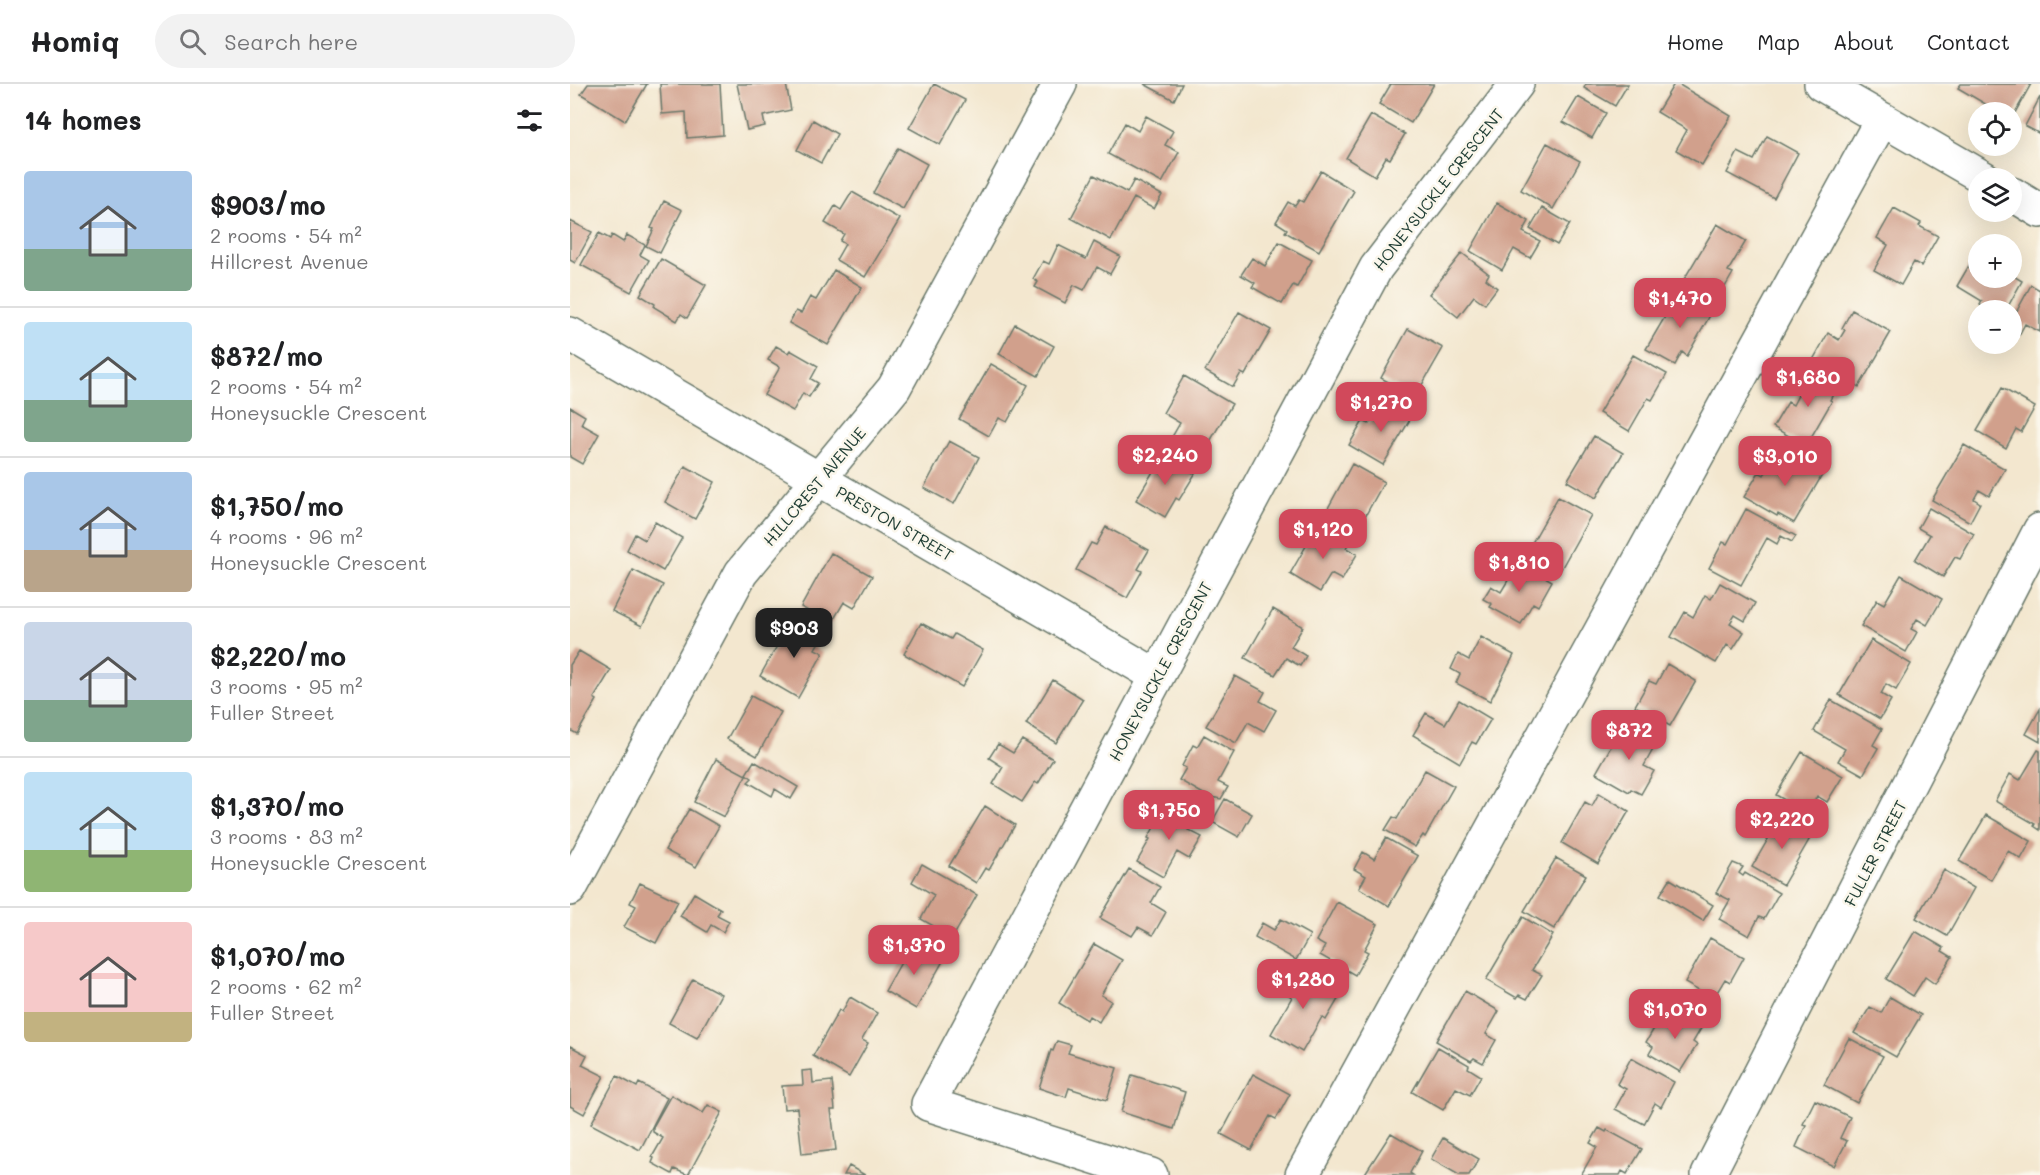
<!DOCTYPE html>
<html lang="en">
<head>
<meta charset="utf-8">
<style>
  :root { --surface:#fff; --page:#f2f2f2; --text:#202124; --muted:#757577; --line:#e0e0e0; --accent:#d1495b }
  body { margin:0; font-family:Mali,sans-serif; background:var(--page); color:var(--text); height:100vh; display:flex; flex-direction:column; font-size:22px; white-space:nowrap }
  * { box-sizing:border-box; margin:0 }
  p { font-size:20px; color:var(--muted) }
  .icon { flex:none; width:33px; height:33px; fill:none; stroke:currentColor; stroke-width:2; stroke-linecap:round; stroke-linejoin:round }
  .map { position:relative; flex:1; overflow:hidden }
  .drawer { display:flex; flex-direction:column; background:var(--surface); width:570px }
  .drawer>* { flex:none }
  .fabs { position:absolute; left:1398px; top:18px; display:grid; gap:12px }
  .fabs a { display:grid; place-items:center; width:54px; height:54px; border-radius:50%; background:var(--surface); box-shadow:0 6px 24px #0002; font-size:30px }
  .price { position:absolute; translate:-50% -51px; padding:0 14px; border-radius:12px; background:var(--accent); color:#fff; font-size:20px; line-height:39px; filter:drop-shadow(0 2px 3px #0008) }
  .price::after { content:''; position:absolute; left:50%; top:36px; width:18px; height:14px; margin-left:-9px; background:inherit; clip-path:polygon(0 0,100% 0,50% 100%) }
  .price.selected { background:#222; color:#fff }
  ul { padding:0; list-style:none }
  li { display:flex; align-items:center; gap:18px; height:150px; padding:0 24px }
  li+li { border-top:2px solid var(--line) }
  li span { display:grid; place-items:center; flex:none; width:168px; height:120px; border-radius:6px; color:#555 }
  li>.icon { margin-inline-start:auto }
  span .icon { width:72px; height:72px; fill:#fffc; stroke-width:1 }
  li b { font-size:26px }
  h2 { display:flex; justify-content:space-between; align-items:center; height:72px; padding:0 24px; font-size:26px }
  header { display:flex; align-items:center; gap:36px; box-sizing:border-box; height:84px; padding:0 30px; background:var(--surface); border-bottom:2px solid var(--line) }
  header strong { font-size:28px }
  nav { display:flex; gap:33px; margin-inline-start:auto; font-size:21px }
  .search { width:420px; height:54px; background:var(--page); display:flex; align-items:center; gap:15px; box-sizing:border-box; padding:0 21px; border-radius:33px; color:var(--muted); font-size:22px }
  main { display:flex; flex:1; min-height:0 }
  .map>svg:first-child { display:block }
</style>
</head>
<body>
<header>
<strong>Homiq</strong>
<div class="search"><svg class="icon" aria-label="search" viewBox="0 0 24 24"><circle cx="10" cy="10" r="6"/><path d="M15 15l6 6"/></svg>Search here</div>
<nav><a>Home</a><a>Map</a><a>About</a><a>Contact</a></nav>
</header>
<main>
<section class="drawer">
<h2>14 homes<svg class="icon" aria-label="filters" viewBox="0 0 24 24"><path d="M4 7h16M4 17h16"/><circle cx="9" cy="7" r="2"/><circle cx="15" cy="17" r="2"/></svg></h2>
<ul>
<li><span style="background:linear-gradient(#a9c7e8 65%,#7fa58c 0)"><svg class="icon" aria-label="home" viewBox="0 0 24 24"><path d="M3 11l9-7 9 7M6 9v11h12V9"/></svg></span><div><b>$903/mo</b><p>2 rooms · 54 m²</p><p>Hillcrest Avenue</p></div></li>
<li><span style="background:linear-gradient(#bfe0f5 65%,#7fa58c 0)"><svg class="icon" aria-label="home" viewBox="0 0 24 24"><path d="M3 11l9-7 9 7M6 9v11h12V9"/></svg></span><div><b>$872/mo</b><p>2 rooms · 54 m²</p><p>Honeysuckle Crescent</p></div></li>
<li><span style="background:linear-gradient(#a9c7e8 65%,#b9a48a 0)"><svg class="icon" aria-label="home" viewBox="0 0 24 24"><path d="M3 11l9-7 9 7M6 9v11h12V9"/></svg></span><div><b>$1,750/mo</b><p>4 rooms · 96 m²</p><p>Honeysuckle Crescent</p></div></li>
<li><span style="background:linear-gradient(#c9d6e8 65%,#7fa58c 0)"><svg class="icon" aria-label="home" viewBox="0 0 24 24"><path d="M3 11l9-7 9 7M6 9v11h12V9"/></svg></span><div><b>$2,220/mo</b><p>3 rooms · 95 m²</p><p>Fuller Street</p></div></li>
<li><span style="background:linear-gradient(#bfe0f5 65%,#8fb573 0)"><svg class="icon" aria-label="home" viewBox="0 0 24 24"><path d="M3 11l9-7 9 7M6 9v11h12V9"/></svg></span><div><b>$1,370/mo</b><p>3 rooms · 83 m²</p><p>Honeysuckle Crescent</p></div></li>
<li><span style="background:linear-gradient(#f6c9c9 75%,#c2b280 0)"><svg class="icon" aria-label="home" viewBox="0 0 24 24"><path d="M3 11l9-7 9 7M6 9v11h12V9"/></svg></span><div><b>$1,070/mo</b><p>2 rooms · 62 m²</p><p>Fuller Street</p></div></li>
</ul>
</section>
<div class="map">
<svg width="1470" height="1091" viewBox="0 0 1470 1091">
  <rect width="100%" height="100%" fill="#fbf7ec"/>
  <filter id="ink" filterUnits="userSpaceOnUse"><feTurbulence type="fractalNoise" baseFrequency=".0167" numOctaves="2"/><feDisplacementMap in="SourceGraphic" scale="12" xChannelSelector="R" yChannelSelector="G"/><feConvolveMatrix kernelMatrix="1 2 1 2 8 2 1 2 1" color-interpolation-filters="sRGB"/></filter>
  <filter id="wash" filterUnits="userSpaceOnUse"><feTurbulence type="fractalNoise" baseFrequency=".008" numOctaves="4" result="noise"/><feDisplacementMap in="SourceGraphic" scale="24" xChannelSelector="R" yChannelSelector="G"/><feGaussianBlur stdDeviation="1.35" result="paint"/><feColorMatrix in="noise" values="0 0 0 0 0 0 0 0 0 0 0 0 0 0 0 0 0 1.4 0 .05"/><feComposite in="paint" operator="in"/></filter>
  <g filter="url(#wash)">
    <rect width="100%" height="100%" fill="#f3e7cf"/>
    <g id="blocks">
      <path fill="#d1a08c" d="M18 0H77L55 37 11 10Z
        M90 0H150L153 51 117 54 116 28 92 30Z
        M167 0H216L221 26 193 32 195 42 177 46Z
        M364 0 395 16 370 61 339 44Z
        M574 0H612L604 16Z
        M821 0H864L841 39 809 20Z
        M1016 0H1058L1045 22 1014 4Z
        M1104 0H1108L1161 32 1132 81 1106 66 1117 46 1087 28Z
        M1391 0H1461L1442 34V28H1429L1388 4Z
        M1008 13 1036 29 1022 54 993 38Z
        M1470 13V50L1455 42Z
        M801 31 835 50 820 75 816 73 805 92 776 74Z
        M576 32 603 47 595 61 609 68 592 99 538 70 555 39 568 47Z
        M243 36 267 50 251 79 227 66Z
        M1197 52 1228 69 1204 114 1157 89 1168 68 1184 76Z
        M977 59 1010 77 983 125 951 106Z
        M328 64 357 80 333 125 303 109Z
        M751 87 784 107 749 167 715 148 717 145 706 138 718 118 725 122 729 116 733 118Z
        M524 91 557 109 564 96 592 111 584 125 564 114 541 156 501 134Z
        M282 108 330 135 295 193 266 176 275 160 270 157 274 150 255 139 265 122 271 126Z
        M94 117 112 126 90 169 76 162 84 145 81 144Z
        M927 119 959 137 953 148 970 157 960 174 944 165 932 186 900 167Z
        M972 124 1000 140 987 161 960 145Z
        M1324 124 1351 139 1349 142 1368 152 1351 182 1344 178 1331 201 1304 186 1318 161 1307 154Z
        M0 137 22 148 5 179 0 176Z
        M1147 140 1176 157 1158 187 1163 189 1147 217 1113 197Z
        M29 149 40 155 42 151 53 158 57 151 75 161 70 171 79 176 61 208 11 181Z
        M524 158 550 172 540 190 527 183 514 206 504 201 495 219 465 203 468 198 463 195 473 177 479 180 488 161 516 175Z
        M709 158 742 176 727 203 723 201 712 220 682 203 685 199 671 191 682 174 695 182Z
        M1407 168 1408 169V194H1442V191L1452 197 1436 226H1430L1423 223 1419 226 1410 221 1412 217 1387 202Z
        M892 169 919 190 916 195 927 204 915 220 904 212 888 233 859 210Z
        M91 175 136 201 117 234 111 230 107 237 84 223 85 220 70 211Z
        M264 186 292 203 258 261 219 239 226 227 231 229 240 213 246 216Z
        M1461 201 1470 206V248L1455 240 1449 251 1442 247V236Z
        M1110 207 1143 226 1117 272 1112 268 1105 281 1076 265Z
        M1282 226 1321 248 1289 303 1243 276 1258 249 1269 256 1275 246 1272 244Z
        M669 228 701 246 675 291 671 289 663 303 635 287Z
        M445 240 484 262 468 292 429 270Z
        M838 245 873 264 845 313 811 294Z
        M206 262 218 269 220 266 248 282 241 295 248 299 239 313 233 309 223 327 194 311 210 283 198 276Z
        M1063 271 1097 290 1082 316 1078 314 1059 347 1029 329Z
        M421 280 458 301 437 338 429 334 419 352 389 335Z
        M1247 285 1270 298 1260 316 1262 317 1236 362 1203 343 1218 318 1223 321 1234 300 1237 301Z
        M614 292 662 320 632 371 602 353 610 339 593 329Z
        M1432 304 1465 323 1451 348 1446 345 1436 364 1407 347Z
        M812 317 841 334 813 381 779 361 793 337 799 340Z
        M0 323 15 332 11 340 29 350 12 380 0 373Z
        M1024 352 1053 369 1026 414 997 397Z
        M379 357 409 373 384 420 354 404Z
        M1394 361 1435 385 1419 412 1409 406 1404 415 1410 419 1400 438 1362 416Z
        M1207 370 1221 378 1223 374 1226 376 1228 373 1254 388 1224 439 1208 430 1207 432 1174 413 1189 388 1194 391Z
        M593 371 625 390 609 416 606 414 595 433 566 416Z
        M782 380 814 398 783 454 751 437Z
        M115 382 145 398 125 435 95 418Z
        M988 413 1021 431 991 485 958 466Z
        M1359 424 1404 450 1390 475 1385 473 1373 493 1345 476 1360 451 1348 444Z
        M1176 425 1226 452 1222 458 1211 452 1207 460 1197 454 1171 501 1139 484 1153 458 1157 460Z
        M85 438 112 454 93 487 57 466 65 450 75 456Z
        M536 443 579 466 568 485 572 487 557 514 506 486 521 459 526 461Z
        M747 443 778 460 776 464 787 470 772 496 761 490 750 508 720 490Z
        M261 469 302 492 284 524 274 518 261 540 231 523Z
        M949 478 982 497 968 522 963 519 951 540 920 523 922 520 913 515 921 502 931 508Z
        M63 486 93 501 72 542 42 527Z
        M1331 491 1372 515 1357 541 1347 535 1341 545 1347 548 1336 568 1291 542 1307 516 1314 520Z
        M1150 499 1185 519 1175 537 1165 531 1160 539 1174 548 1163 565 1157 561 1146 579 1101 553 1115 528 1123 533 1135 511 1141 515Z
        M703 525 733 543 721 563 736 572 730 582 716 574 705 591 675 574Z
        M223 534 253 551 245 565 253 569 228 614 190 592Z
        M351 539 381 555 384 550 413 566 392 603 334 570Z
        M911 553 944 571 920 617 886 599 890 590 881 585 888 570 899 576Z
        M1301 556 1341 580 1326 606 1316 600 1311 610 1321 616 1310 635 1269 611Z
        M9 567 41 586 24 614 27 616 7 650 0 646V581Z
        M1097 580 1126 597 1100 642 1065 622 1079 597 1086 600Z
        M665 592 695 608 690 617 706 626 694 647 678 638 666 659 636 642Z
        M483 596 513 615 486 659 456 640Z
        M181 612 211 628 187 672 157 655Z
        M889 616 921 635 906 660 902 658 890 679 843 651 856 629 875 640Z
        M1261 616 1312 645 1303 661 1308 664 1293 691 1268 677 1275 665 1244 647Z
        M1470 625V658L1456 650Z
        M1058 641 1087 658 1074 682 1084 687 1071 710 1061 705 1059 708 1026 689 1043 659 1047 661Z
        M634 651 664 668 648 698 658 703 651 715 637 712 609 696 616 684 612 682 623 661 627 663Z
        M452 656 483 675 468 700 465 698 452 718 423 700 433 683 419 674 428 660 443 669Z
        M1468 666 1470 667V746L1464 742 1465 740 1425 717 1440 690 1450 696Z
        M1232 668 1273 692 1257 718 1247 712 1237 729 1206 711Z
        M146 675 176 691 154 733 124 718Z
        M184 677 228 703 221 715 205 705 202 712 178 698 182 694 176 690Z
        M855 686 884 702 855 753 853 751 845 763 815 746 823 733 827 735Z
        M1029 709 1059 727 1028 780 992 759 1015 718 1022 722Z
        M655 715 682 730 669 753 642 738Z
        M598 719 624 734 618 746 632 753 619 775 607 768 593 793 567 778 580 755 578 754Z
        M415 722 445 741 419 786 415 784 406 799 379 782Z
        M119 725 149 742 126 783 95 766Z
        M1212 731 1243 749 1213 801 1182 783Z
        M1416 731 1461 757 1451 775 1438 767 1421 796 1389 777Z
        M816 754 848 772 819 822 789 804 796 792 784 785 793 768 804 775Z
        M986 774 1016 791 984 845 954 827Z
        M1163 779 1173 783 1169 789 1173 792 1175 789 1209 809 1194 835 1189 833 1179 852 1149 835 1160 816 1146 809Z
        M352 780 407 811 383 853 351 835 364 811 342 798Z
        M559 785 590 803 581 819 596 828 583 851 568 843 562 852 530 834Z
        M1374 786 1404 804 1377 852 1346 834Z
        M1100 795 1143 821 1133 837 1090 811Z
        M70 799 108 817 86 859 54 843 66 822 60 819Z
        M124 809 151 825 147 831 159 837 153 848 141 841 137 848 110 832Z
        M767 818 808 840 794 866 798 868 785 891 750 871 755 862 746 857Z
        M953 833 983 851 962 886 972 891 957 915 949 911 947 914 916 896Z
        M711 835 740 851 726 876 685 853 692 839 704 846Z
        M1345 847 1374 864 1372 867 1382 873 1365 900 1355 893 1343 912 1316 895Z
        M1140 854 1174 873 1160 898 1155 895 1143 915 1115 899Z
        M342 859 373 877 346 925 315 907Z
        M524 860 552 876 531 911 541 917 529 938 519 932 517 936 489 919Z
        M724 885 770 912 756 936 752 933 732 968 701 950 722 913 711 906Z
        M123 895 151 910 127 954 99 939Z
        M895 907 929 927 916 950 926 956 913 979 904 974 901 977 866 957Z
        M280 913 307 929 292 956 298 959 279 993 243 972 269 926 272 928Z
        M1320 913 1351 931 1326 973 1284 949 1300 923 1311 929Z
        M1106 924 1133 941 1123 958 1127 961 1110 988 1079 970 1083 963 1076 958 1086 941 1093 945Z
        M1279 954 1313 972 1287 1019 1254 1001Z
        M487 957 501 961 498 969 547 984 537 1016 499 1004 496 1013 469 1004 481 966 483 967Z
        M0 962 17 971 12 981 34 992 14 1030 0 1022Z
        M868 963 899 981 898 984 911 992 900 1011 886 1004 873 1026 842 1008Z
        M1061 974 1104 998 1091 1023 1085 1019 1074 1040 1045 1025 1056 1005 1047 1000Z
        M242 986 243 999 262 997 265 1026H261L266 1066 232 1070 227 1024 214 1025 212 1002 233 1001 232 987Z
        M683 990 720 1010 706 1035 700 1032 681 1066 651 1050Z
        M562 991 615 1008 604 1045 551 1028Z
        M47 992 67 1003 69 999 97 1014 70 1066 21 1040Z
        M101 1011 133 1029 138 1021 152 1028 118 1091 104 1085 102 1090 82 1079 84 1074 82 1073 93 1054 83 1048V1043Z
        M1245 1016 1280 1033 1270 1054 1277 1057 1264 1082 1226 1063 1236 1041 1233 1040Z
        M1029 1044 1036 1048 1037 1046 1072 1065 1057 1090 1052 1087 1050 1091H1011L1027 1063 1020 1059Z
        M821 1049 852 1067 840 1089 843 1091H794Z
        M873 1054 909 1075 899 1091H889L861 1075Z
        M279 1082 295 1091H274Z"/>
    </g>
  </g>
  <g filter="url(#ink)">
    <use href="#blocks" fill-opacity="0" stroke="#69786a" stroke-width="1.5"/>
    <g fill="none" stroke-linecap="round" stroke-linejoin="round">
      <g stroke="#69786a" stroke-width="36">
        <path id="minor" d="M1251 0 1414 94
          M1442 110 1470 127
          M0 250 587 592
          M0 805 171 489 324 304 490 0
          M581 1091 358 1020 806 184 947 0
          M732 1091 1312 35
          M1138 1091 1470 446"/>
      </g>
      <use href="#minor" stroke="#fff" stroke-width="33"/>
    </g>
  </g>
  <g text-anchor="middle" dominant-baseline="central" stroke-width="5" stroke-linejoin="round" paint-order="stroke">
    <g font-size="16" fill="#1f3d34" stroke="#fbf7ec">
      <text transform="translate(868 105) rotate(-52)">HONEYSUCKLE CRESCENT</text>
      <text transform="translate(244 402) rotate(-50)">HILLCREST AVENUE</text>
      <text transform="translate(325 439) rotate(30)">PRESTON STREET</text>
      <text transform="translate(590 587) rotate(-62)">HONEYSUCKLE CRESCENT</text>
      <text transform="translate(1305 769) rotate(-63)">FULLER STREET</text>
    </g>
  </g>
</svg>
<div class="fabs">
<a><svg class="icon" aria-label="locate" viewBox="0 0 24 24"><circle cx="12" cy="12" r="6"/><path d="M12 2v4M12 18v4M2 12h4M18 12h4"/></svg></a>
<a><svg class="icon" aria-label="layers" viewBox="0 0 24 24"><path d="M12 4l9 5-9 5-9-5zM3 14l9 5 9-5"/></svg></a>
<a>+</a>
<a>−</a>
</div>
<b class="price" style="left:1110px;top:245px">$1,470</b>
<b class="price" style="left:1238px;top:324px">$1,680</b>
<b class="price" style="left:811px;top:349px">$1,270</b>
<b class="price" style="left:595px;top:402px">$2,240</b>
<b class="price" style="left:1215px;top:403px">$3,010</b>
<b class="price" style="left:753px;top:476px">$1,120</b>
<b class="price" style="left:949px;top:509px">$1,810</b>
<b class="price selected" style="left:224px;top:575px">$903</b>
<b class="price" style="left:1059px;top:677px">$872</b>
<b class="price" style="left:599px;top:757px">$1,750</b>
<b class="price" style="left:1212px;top:766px">$2,220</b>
<b class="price" style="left:344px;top:892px">$1,370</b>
<b class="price" style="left:733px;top:926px">$1,280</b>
<b class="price" style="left:1105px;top:956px">$1,070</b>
</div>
</main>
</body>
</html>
